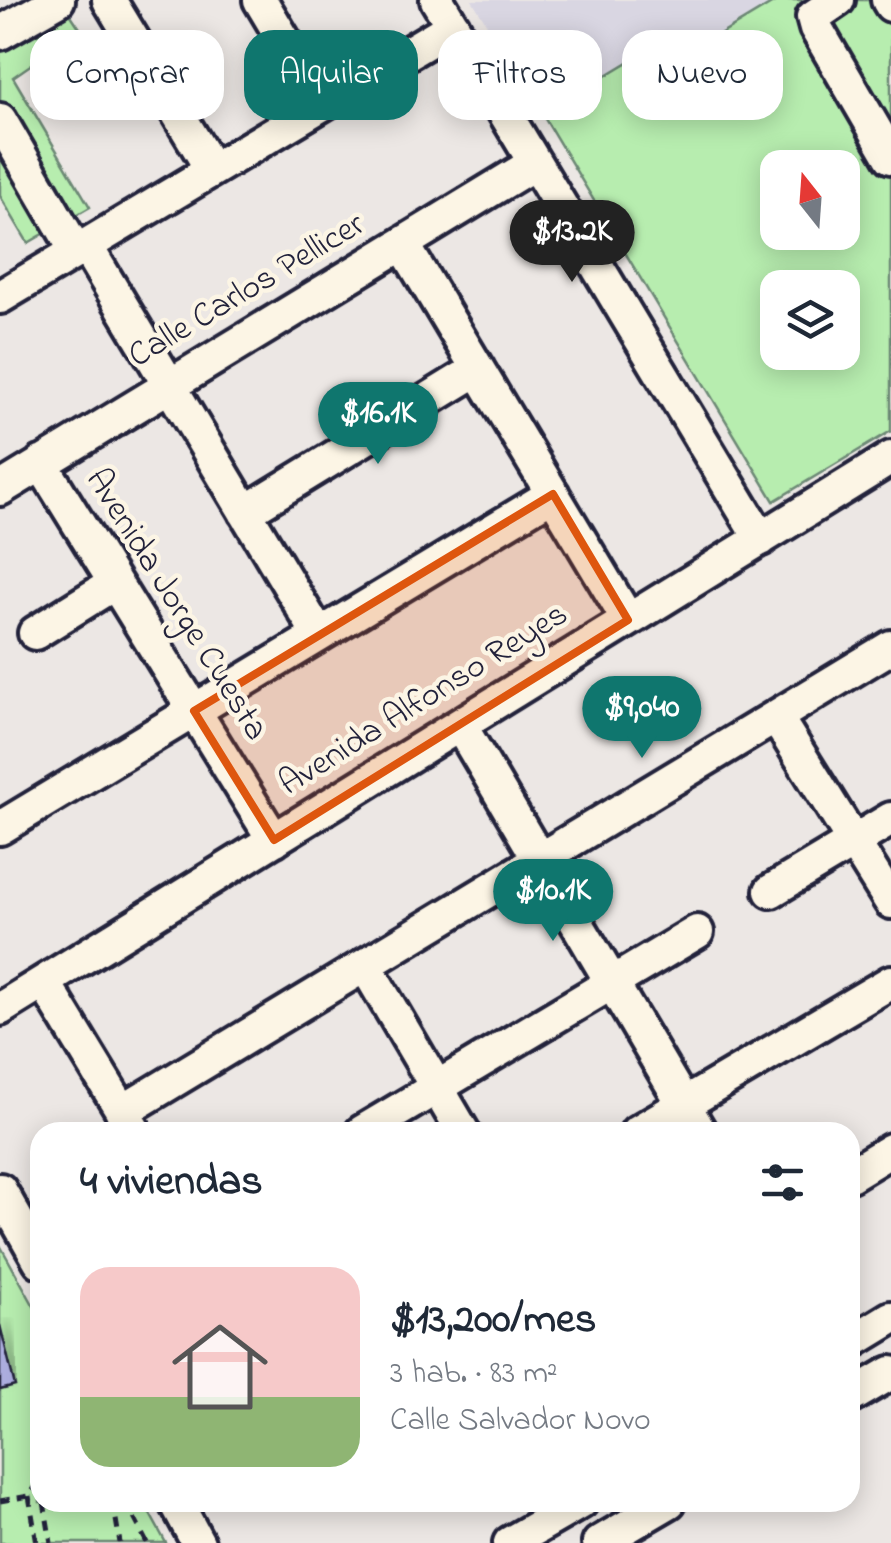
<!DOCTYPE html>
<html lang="es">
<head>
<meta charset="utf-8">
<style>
  :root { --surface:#fff; --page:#f2f2f3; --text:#1f2937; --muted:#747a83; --line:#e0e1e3; --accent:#0f766e }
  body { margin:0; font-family:"Indie Flower",sans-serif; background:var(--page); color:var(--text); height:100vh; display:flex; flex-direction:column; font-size:38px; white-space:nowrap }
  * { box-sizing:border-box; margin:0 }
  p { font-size:32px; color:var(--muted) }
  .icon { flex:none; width:55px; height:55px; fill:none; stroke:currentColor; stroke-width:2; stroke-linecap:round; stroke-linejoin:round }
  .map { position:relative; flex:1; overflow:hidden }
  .details { position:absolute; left:30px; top:1122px; width:830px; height:390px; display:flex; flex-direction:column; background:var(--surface); border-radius:30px; box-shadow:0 5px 25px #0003 }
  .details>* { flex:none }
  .banner { position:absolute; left:30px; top:30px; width:832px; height:90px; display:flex; gap:20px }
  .needle { width:65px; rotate:343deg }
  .buttons { position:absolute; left:760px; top:150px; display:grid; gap:20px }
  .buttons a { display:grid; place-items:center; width:100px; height:100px; border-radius:20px; background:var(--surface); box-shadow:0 5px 25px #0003; font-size:50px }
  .price { position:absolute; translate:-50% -85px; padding:0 22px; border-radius:35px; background:var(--accent); color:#fff; font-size:32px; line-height:65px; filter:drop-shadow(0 2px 5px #0008) }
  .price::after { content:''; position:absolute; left:50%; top:60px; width:30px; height:22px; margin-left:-15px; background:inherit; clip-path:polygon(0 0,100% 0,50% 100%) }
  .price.current { background:#222; color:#fff }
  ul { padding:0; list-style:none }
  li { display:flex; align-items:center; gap:30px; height:250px; padding:0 50px }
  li+li { border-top:2px solid var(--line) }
  li span { display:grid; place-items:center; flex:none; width:280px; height:200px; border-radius:30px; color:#555 }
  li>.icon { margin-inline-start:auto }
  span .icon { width:120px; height:120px; fill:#fffc; stroke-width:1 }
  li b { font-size:42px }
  h2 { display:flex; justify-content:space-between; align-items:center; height:120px; padding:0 50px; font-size:42px }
  .tag { padding:0 35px; border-radius:30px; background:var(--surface); box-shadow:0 5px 25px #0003; font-size:35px; line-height:90px }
  .tag.current { background:var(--accent); color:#fff }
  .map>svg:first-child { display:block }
</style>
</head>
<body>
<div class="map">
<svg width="891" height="1543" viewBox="0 0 891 1543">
  <defs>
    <filter id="shadow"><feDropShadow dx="7" dy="-7" stdDeviation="5" flood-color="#0004"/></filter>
  </defs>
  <rect width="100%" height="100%" fill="#ece7e4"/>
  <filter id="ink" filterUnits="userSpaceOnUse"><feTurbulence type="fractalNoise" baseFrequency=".01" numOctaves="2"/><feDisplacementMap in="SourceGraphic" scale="20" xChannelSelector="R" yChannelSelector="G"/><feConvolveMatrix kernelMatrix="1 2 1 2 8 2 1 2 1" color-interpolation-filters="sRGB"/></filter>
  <g filter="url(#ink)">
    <path fill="#d9d6e2" d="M472 0H778L667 66 654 46 542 114Z"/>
    <path fill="#b7edaf" stroke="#6c8875" stroke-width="2.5" fill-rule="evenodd" d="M21 0H61L81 30 13 77 90 207 28 243 0 196V12Z
      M778 0H891V431L774 501 542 114 655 46 668 66ZM778 168H842V232H778ZM778 288H842V352H778Z
      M0 1245 40 1317V1502L144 1503 166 1543H0Z"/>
    <path fill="#acadde" stroke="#22223b" stroke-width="2.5" filter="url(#shadow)" d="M0 1325 15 1386 0 1390Z"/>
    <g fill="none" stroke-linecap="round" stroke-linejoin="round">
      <g stroke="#22223b" stroke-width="40">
        <path id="minor" d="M109 0 212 170
          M260 0 322 104
          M437 0 761 539
          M838 0 813 17 816 28 891 157
          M888 0 891 5
          M0 33 58 0
          M0 120 76 251
          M403 244 628 620
          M86 246 319 635
          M0 297 453 26
          M41 463 274 840
          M0 489 535 163
          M245 512 478 369
          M35 633 115 583
          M776 717 891 902
          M460 725 700 1132
          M0 828 553 494
          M771 891 891 819
          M365 965 463 1132
          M44 982 135 1132
          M0 1009 891 458
          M122 1112 891 647
          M362 1132 697 932
          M637 1132 891 982
          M850 1175 891 1150
          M0 1190 40 1261
          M850 1343 891 1318
          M850 1397 891 1373
          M176 1502 198 1543
          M510 1543 581 1502
          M599 1543 669 1502"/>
      </g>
      <path stroke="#22223b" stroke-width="5" stroke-dasharray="10 8" stroke-linecap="butt" d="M29 1496 37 1543
        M0 1501 29 1496 40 1480
        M44 1502 51 1543
        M113 1502 120 1543
        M126 1502 147 1543"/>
      <use href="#minor" stroke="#fcf5e5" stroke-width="32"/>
    </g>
  </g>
  <path fill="#de560e" fill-opacity="0.2" stroke="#de560e" stroke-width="8" stroke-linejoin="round" d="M553 494 628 620 274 840 194 711Z"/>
  <g text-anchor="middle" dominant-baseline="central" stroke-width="9" stroke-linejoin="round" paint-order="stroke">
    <g font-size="35" fill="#22223b" stroke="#fcf5e5">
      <text transform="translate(247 291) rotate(-31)">Calle Carlos Pellicer</text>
      <text transform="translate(176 605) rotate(58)">Avenida Jorge Cuesta</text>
      <text transform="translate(424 700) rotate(-32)">Avenida Alfonso Reyes</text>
    </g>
  </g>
</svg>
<div class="buttons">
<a><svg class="needle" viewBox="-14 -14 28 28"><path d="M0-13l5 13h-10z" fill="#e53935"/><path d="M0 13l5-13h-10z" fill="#747a83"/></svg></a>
<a><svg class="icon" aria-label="layers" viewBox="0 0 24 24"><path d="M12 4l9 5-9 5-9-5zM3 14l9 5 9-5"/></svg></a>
</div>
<b class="price current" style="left:572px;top:285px">$13.2K</b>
<b class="price" style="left:378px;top:467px">$16.1K</b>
<b class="price" style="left:642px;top:761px">$9,040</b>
<b class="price" style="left:553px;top:944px">$10.1K</b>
<div class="banner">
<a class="tag">Comprar</a>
<a class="tag current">Alquilar</a>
<a class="tag">Filtros</a>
<a class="tag">Nuevo</a>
</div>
<section class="details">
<h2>4 viviendas<svg class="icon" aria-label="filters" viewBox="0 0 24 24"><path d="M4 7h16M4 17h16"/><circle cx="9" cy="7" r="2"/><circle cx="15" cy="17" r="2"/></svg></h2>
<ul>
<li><span style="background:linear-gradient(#f6c9c9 65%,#8fb573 0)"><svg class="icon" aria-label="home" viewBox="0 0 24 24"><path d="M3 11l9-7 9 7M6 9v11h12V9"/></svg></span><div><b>$13,200/mes</b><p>3 hab. · 83 m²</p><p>Calle Salvador Novo</p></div></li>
</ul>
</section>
</div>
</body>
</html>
